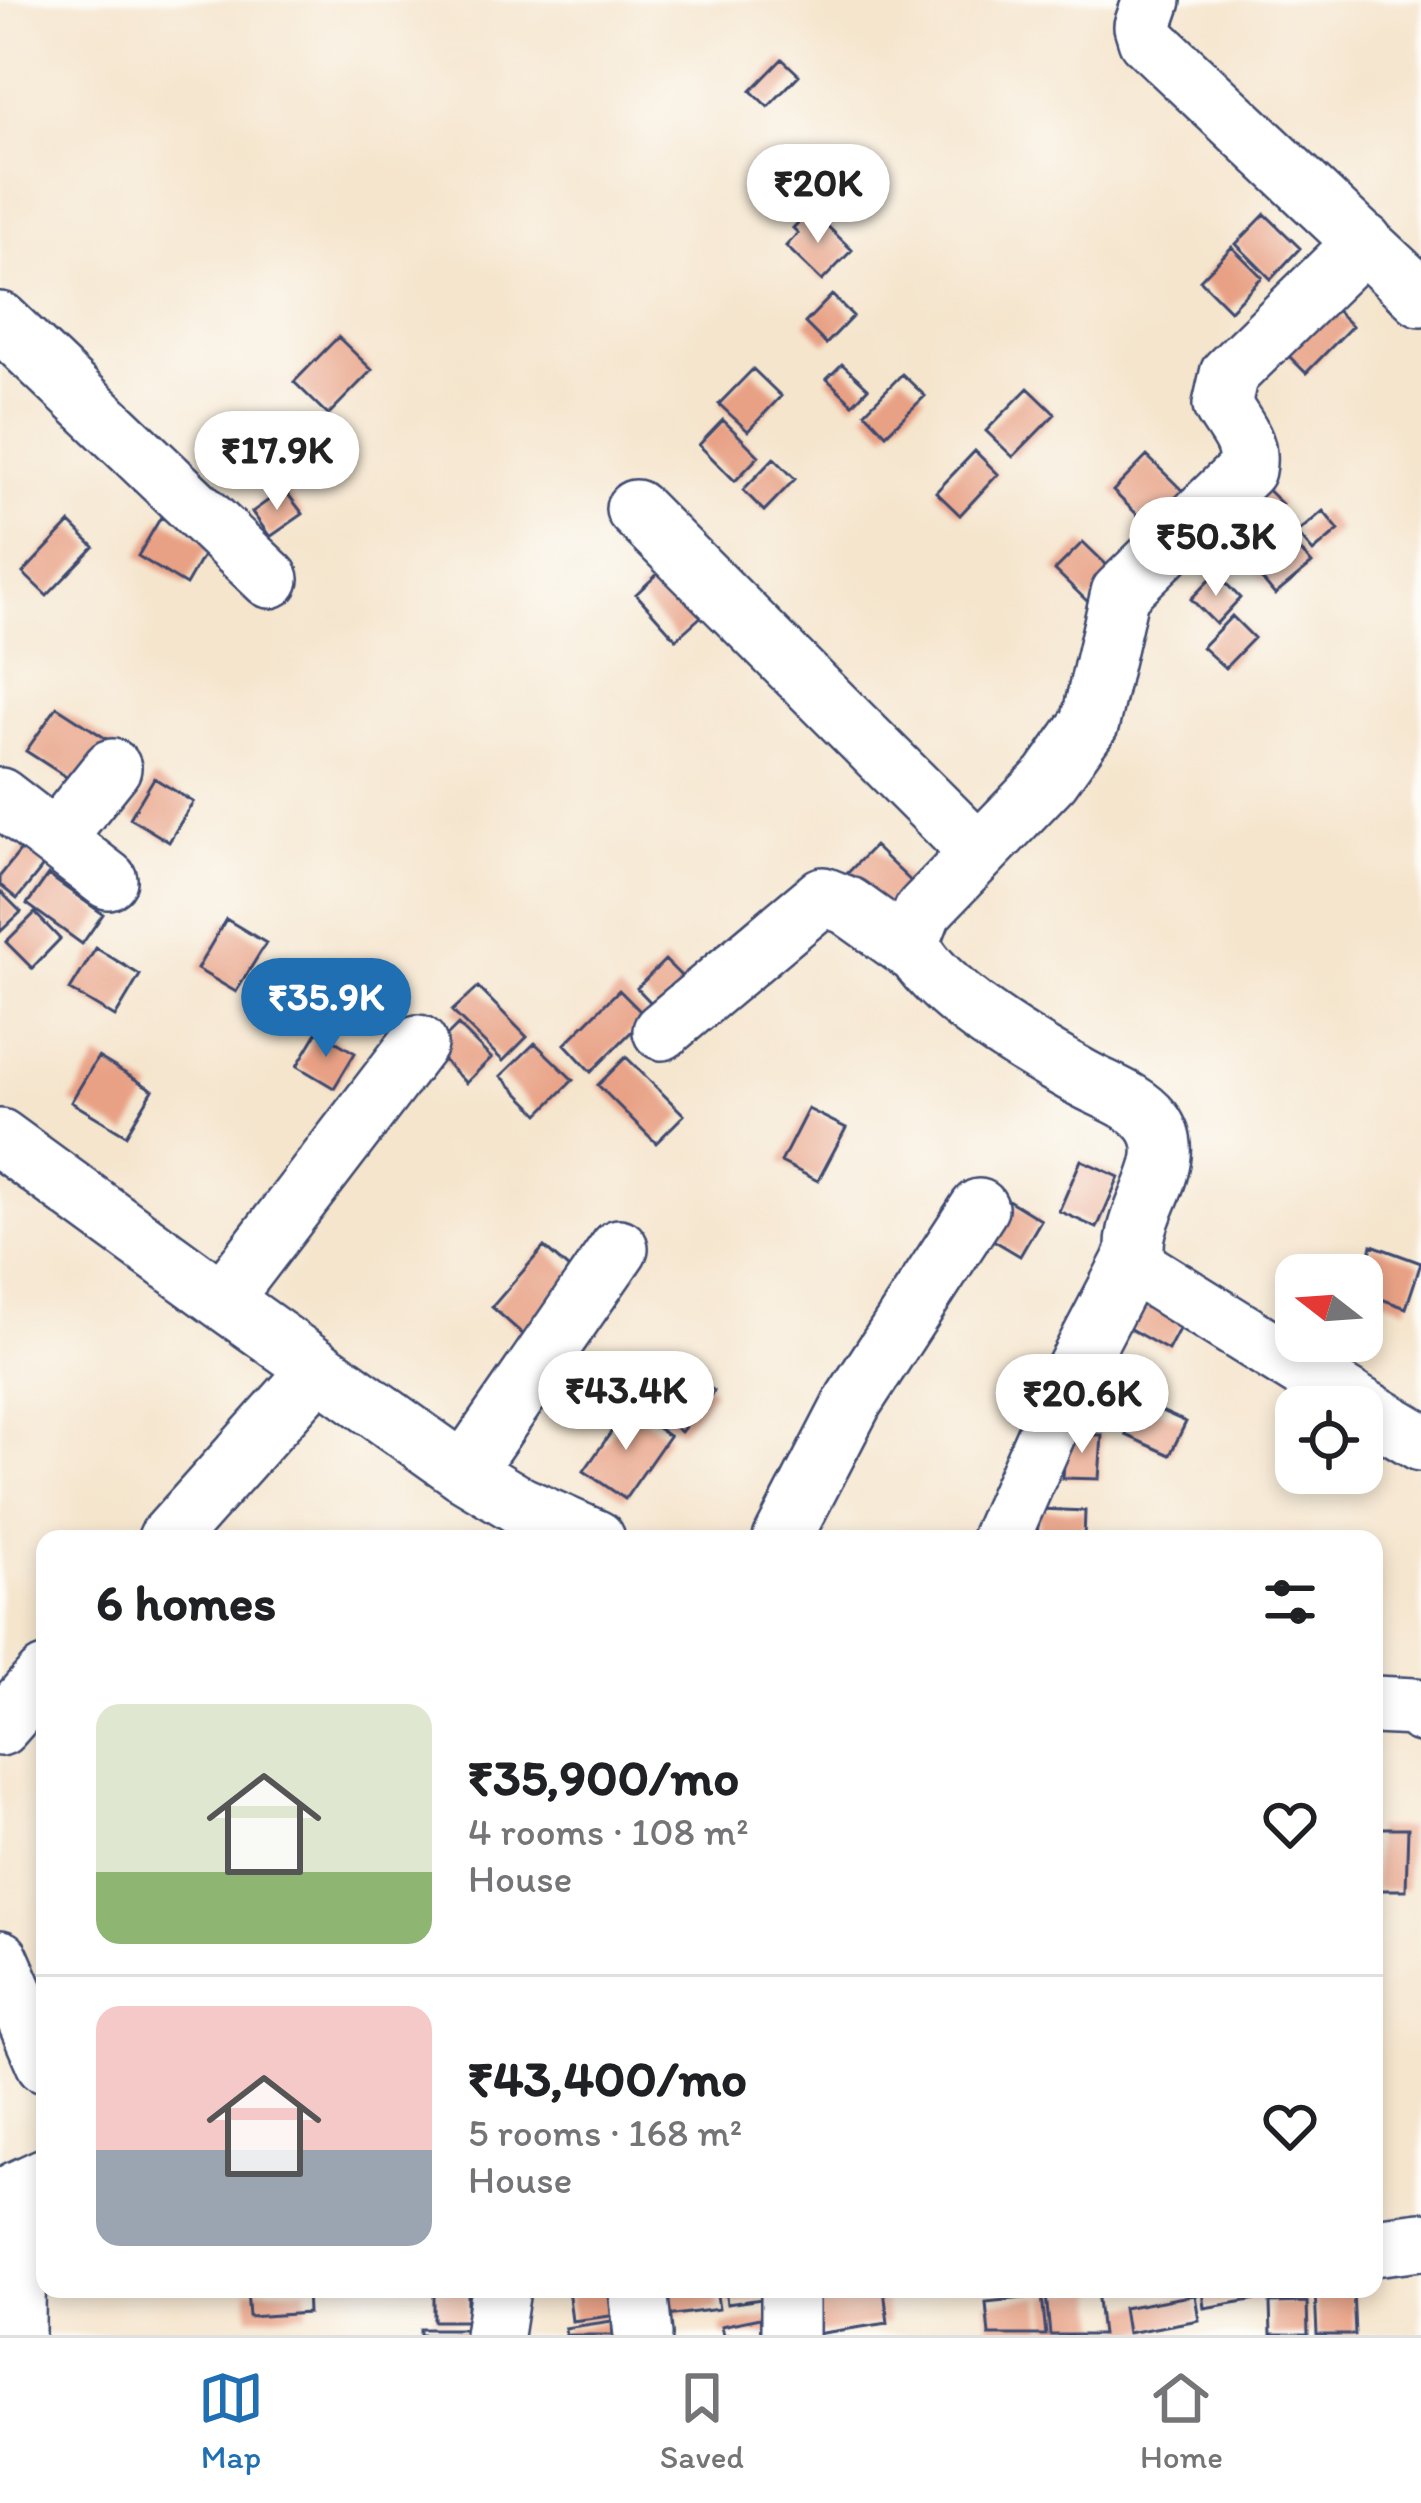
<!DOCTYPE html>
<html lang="en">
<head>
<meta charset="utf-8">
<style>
  :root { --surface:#fff; --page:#f2f2f2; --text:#202124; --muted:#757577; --line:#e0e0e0; --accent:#1f6fb2 }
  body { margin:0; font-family:Itim,sans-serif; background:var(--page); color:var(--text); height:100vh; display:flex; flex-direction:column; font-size:45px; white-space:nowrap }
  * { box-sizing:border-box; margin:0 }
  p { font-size:39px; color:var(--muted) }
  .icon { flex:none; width:66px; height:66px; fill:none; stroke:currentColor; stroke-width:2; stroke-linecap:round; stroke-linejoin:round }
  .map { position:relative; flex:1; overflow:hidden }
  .drawer { position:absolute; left:36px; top:1530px; width:1347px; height:768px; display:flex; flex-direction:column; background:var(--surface); border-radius:24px; box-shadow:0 6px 18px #0003 }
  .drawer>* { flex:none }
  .needle { width:78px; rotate:287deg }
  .fabs { position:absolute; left:1275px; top:1254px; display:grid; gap:24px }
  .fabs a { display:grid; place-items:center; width:108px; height:108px; border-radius:24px; background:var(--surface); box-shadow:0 6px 18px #0003; font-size:60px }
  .price { position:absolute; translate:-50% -102px; padding:0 27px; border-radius:42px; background:#fff; color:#222; font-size:39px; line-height:78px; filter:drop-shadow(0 3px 6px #0008) }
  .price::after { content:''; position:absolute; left:50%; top:72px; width:36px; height:27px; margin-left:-18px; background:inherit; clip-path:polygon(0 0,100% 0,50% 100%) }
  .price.selected { background:var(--accent); color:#fff }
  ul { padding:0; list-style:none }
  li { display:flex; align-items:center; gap:36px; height:300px; padding:0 60px }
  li+li { border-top:3px solid var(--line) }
  li span { display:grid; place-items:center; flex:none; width:336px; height:240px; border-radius:24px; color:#555 }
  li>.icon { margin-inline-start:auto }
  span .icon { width:144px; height:144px; fill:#fffc; stroke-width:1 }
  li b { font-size:51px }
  h2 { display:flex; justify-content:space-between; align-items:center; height:144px; padding:0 60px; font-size:51px }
  .dock { display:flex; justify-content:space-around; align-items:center; height:168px; border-top:3px solid var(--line); background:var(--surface); font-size:33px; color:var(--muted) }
  .dock a { display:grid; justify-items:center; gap:6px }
  .dock .selected { color:var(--accent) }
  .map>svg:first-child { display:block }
</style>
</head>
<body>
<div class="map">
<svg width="1421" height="2335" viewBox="0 0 1421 2335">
  <rect width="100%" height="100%" fill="#fdfcf7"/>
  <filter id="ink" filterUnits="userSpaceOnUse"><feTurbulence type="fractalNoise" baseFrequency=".00833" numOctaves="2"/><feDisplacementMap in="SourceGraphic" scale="24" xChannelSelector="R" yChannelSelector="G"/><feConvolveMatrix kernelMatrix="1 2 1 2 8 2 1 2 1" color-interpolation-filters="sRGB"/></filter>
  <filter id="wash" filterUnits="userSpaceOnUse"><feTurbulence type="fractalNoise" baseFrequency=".004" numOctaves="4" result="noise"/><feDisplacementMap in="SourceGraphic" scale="48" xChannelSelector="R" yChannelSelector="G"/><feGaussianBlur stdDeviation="2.7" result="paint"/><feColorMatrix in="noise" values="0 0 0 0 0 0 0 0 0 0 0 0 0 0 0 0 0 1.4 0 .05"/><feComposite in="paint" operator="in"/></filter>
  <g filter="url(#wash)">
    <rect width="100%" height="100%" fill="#f5e5cd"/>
    <g id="blocks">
      <path fill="#e8a185" d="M782 59 799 75 768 107 751 91Z
        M811 210 852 250 822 281 786 246 798 233 793 228Z
        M1265 214 1300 248 1271 279 1236 244Z
        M1232 247 1262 277 1230 310 1200 280Z
        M1316 291 1352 326 1306 373 1271 338Z
        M832 295 853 316 826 344 805 323Z
        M338 337 372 370 328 415 294 382Z
        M842 364 868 388 853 404 827 379Z
        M753 369 781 396 748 431 719 404Z
        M902 374 925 396 886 434 865 412Z
        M1028 388 1055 414 1013 457 986 431Z
        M723 420 759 456 735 481 699 445Z
        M975 451 998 474 960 515 936 492Z
        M1147 456 1189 497 1155 532 1113 491Z
        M774 458 795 479 764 511 743 490Z
        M1256 479 1282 504 1246 542 1220 517Z
        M284 489 303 514 270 537 252 512Z
        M1323 511 1339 530 1313 552 1297 533Z
        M161 517 209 545 186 585 138 556Z
        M70 523 94 547 47 596 23 573Z
        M1281 527 1312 564 1275 595 1244 558Z
        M1083 542 1117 575 1089 603 1055 570Z
        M674 559 715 604 676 639 636 594Z
        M1216 573 1240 598 1216 624 1191 599Z
        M1232 616 1254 638 1225 668 1202 647Z
        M57 707 119 747 85 789 26 751Z
        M154 778 193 802 169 842 130 818Z
        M24 846 46 863 17 899 0 885V876Z
        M874 846 921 891 887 926 841 880Z
        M48 875 103 914 82 944 27 904Z
        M0 891 21 912 0 932Z
        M35 913 60 939 32 968 6 942Z
        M226 919 266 943 236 992 197 969Z
        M96 948 140 975 115 1017 70 990Z
        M665 960 687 982 658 1010 637 988Z
        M478 987 527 1037 503 1061 452 1011Z
        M619 990 646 1017 591 1072 565 1044Z
        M458 1025 491 1058 466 1083 433 1050Z
        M318 1031 355 1053 334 1088 297 1066Z
        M535 1043 573 1080 539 1114 501 1076Z
        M98 1057 153 1090 126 1135 71 1102Z
        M626 1057 684 1115 656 1143 598 1085Z
        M808 1109 846 1128 818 1181 781 1162Z
        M1081 1160 1119 1177 1097 1228 1059 1211Z
        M1005 1198 1041 1220 1020 1256 983 1234Z
        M1372 1245 1421 1263 1406 1308 1362 1292Z
        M544 1247 586 1284 534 1344 492 1307Z
        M1145 1286 1189 1310 1168 1350 1123 1325Z
        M676 1361 714 1391 681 1432 643 1402Z
        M1141 1402 1186 1422 1170 1455 1126 1435Z
        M628 1408 669 1436 625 1499 584 1471Z
        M1066 1434 1102 1435 1099 1479 1063 1478Z
        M1039 1509 1085 1511 1084 1539H1037Z
        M1374 1828H1408L1406 1890H1374Z
        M247 2289H307L308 2313 249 2317Z
        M434 2289H468V2321H434Z
        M568 2289H614L618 2315 572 2321Z
        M655 2289H716L719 2309 659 2317Z
        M725 2289H796V2294L727 2304Z
        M835 2289H884L888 2323 816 2334 811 2293Z
        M1202 2289H1262L1263 2298 1204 2308Z
        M1353 2289 1355 2335H1317L1315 2290Z
        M1097 2290 1102 2335H1050L1046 2295Z
        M1195 2295 1199 2320 1127 2333 1123 2308Z
        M1042 2296 1046 2335H989L986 2302Z
        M1307 2302 1308 2335H1271L1270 2303Z
        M774 2315 778 2335H723L721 2326Z
        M612 2321 613 2335H566L565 2328Z
        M420 2329H467V2335H420Z"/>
    </g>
  </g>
  <g filter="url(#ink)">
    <use href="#blocks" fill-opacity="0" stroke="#3c4a6f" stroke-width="3"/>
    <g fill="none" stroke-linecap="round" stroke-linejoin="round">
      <g stroke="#3c4a6f" stroke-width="62">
        <path id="minor" d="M1152 0 1143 26 1147 39 1421 297
          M0 321 270 579
          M635 509 978 852
          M0 797 108 880
          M55 839 112 768
          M662 1031 823 896 848 906 914 953
          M418 1044 222 1300 464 1472
          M0 1138 222 1300
          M1362 1407 1140 1269C1116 1220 1188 1167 1152 1121 1135 1100 1105 1091 1082 1078 1037 1053 927 990 911 942L923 911 1051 778 1090 723 1120 593 1246 470C1252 442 1235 428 1222 405L1229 374 1364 242
          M1362 1407 1421 1442
          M167 1539 318 1370
          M596 1539 519 1505 464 1472 619 1248
          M782 1539 854 1400 979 1208
          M1000 1539 1073 1373 1134 1256
          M1374 1705 1415 1707 1421 1713
          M0 1727 45 1676
          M0 1959 45 2063
          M1374 2247 1421 2241
          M638 2289 643 2335
          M790 2289V2335
          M16 2335 17 2190 45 2177
          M494 2335 501 2289"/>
      </g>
      <use href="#minor" stroke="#fff" stroke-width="57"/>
    </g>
  </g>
</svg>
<div class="fabs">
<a><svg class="needle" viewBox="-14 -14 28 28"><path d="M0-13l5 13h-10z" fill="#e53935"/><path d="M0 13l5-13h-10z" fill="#757577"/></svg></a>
<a><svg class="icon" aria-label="locate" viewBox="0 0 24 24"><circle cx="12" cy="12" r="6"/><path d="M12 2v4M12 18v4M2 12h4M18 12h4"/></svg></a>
</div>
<b class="price" style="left:818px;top:246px">₹20K</b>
<b class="price" style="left:277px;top:513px">₹17.9K</b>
<b class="price" style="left:1216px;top:599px">₹50.3K</b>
<b class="price selected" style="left:326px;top:1060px">₹35.9K</b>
<b class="price" style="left:626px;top:1453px">₹43.4K</b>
<b class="price" style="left:1082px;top:1456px">₹20.6K</b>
<section class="drawer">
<h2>6 homes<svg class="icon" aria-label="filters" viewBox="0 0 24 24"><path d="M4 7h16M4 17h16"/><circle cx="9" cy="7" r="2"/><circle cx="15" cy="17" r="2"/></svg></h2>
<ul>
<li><span style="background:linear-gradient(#dfe7d0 70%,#8fb573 0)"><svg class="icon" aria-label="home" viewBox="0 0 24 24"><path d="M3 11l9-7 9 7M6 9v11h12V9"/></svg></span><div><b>₹35,900/mo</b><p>4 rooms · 108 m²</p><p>House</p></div><svg class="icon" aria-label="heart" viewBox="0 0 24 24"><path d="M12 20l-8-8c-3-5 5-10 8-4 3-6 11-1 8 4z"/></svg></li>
<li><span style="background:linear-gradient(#f6c9c9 60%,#9aa5b1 0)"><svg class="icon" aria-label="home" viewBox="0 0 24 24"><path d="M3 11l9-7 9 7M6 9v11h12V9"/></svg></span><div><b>₹43,400/mo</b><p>5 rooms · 168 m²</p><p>House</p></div><svg class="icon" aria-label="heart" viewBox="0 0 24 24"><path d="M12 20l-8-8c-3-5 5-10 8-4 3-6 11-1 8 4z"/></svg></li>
</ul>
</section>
</div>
<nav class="dock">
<a class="selected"><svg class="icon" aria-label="map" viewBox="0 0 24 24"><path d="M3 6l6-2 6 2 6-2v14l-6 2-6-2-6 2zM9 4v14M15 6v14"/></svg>Map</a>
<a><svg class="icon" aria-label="saved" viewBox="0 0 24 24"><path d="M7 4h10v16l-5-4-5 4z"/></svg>Saved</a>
<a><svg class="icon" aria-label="home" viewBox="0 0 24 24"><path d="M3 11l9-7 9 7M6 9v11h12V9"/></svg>Home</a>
</nav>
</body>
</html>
